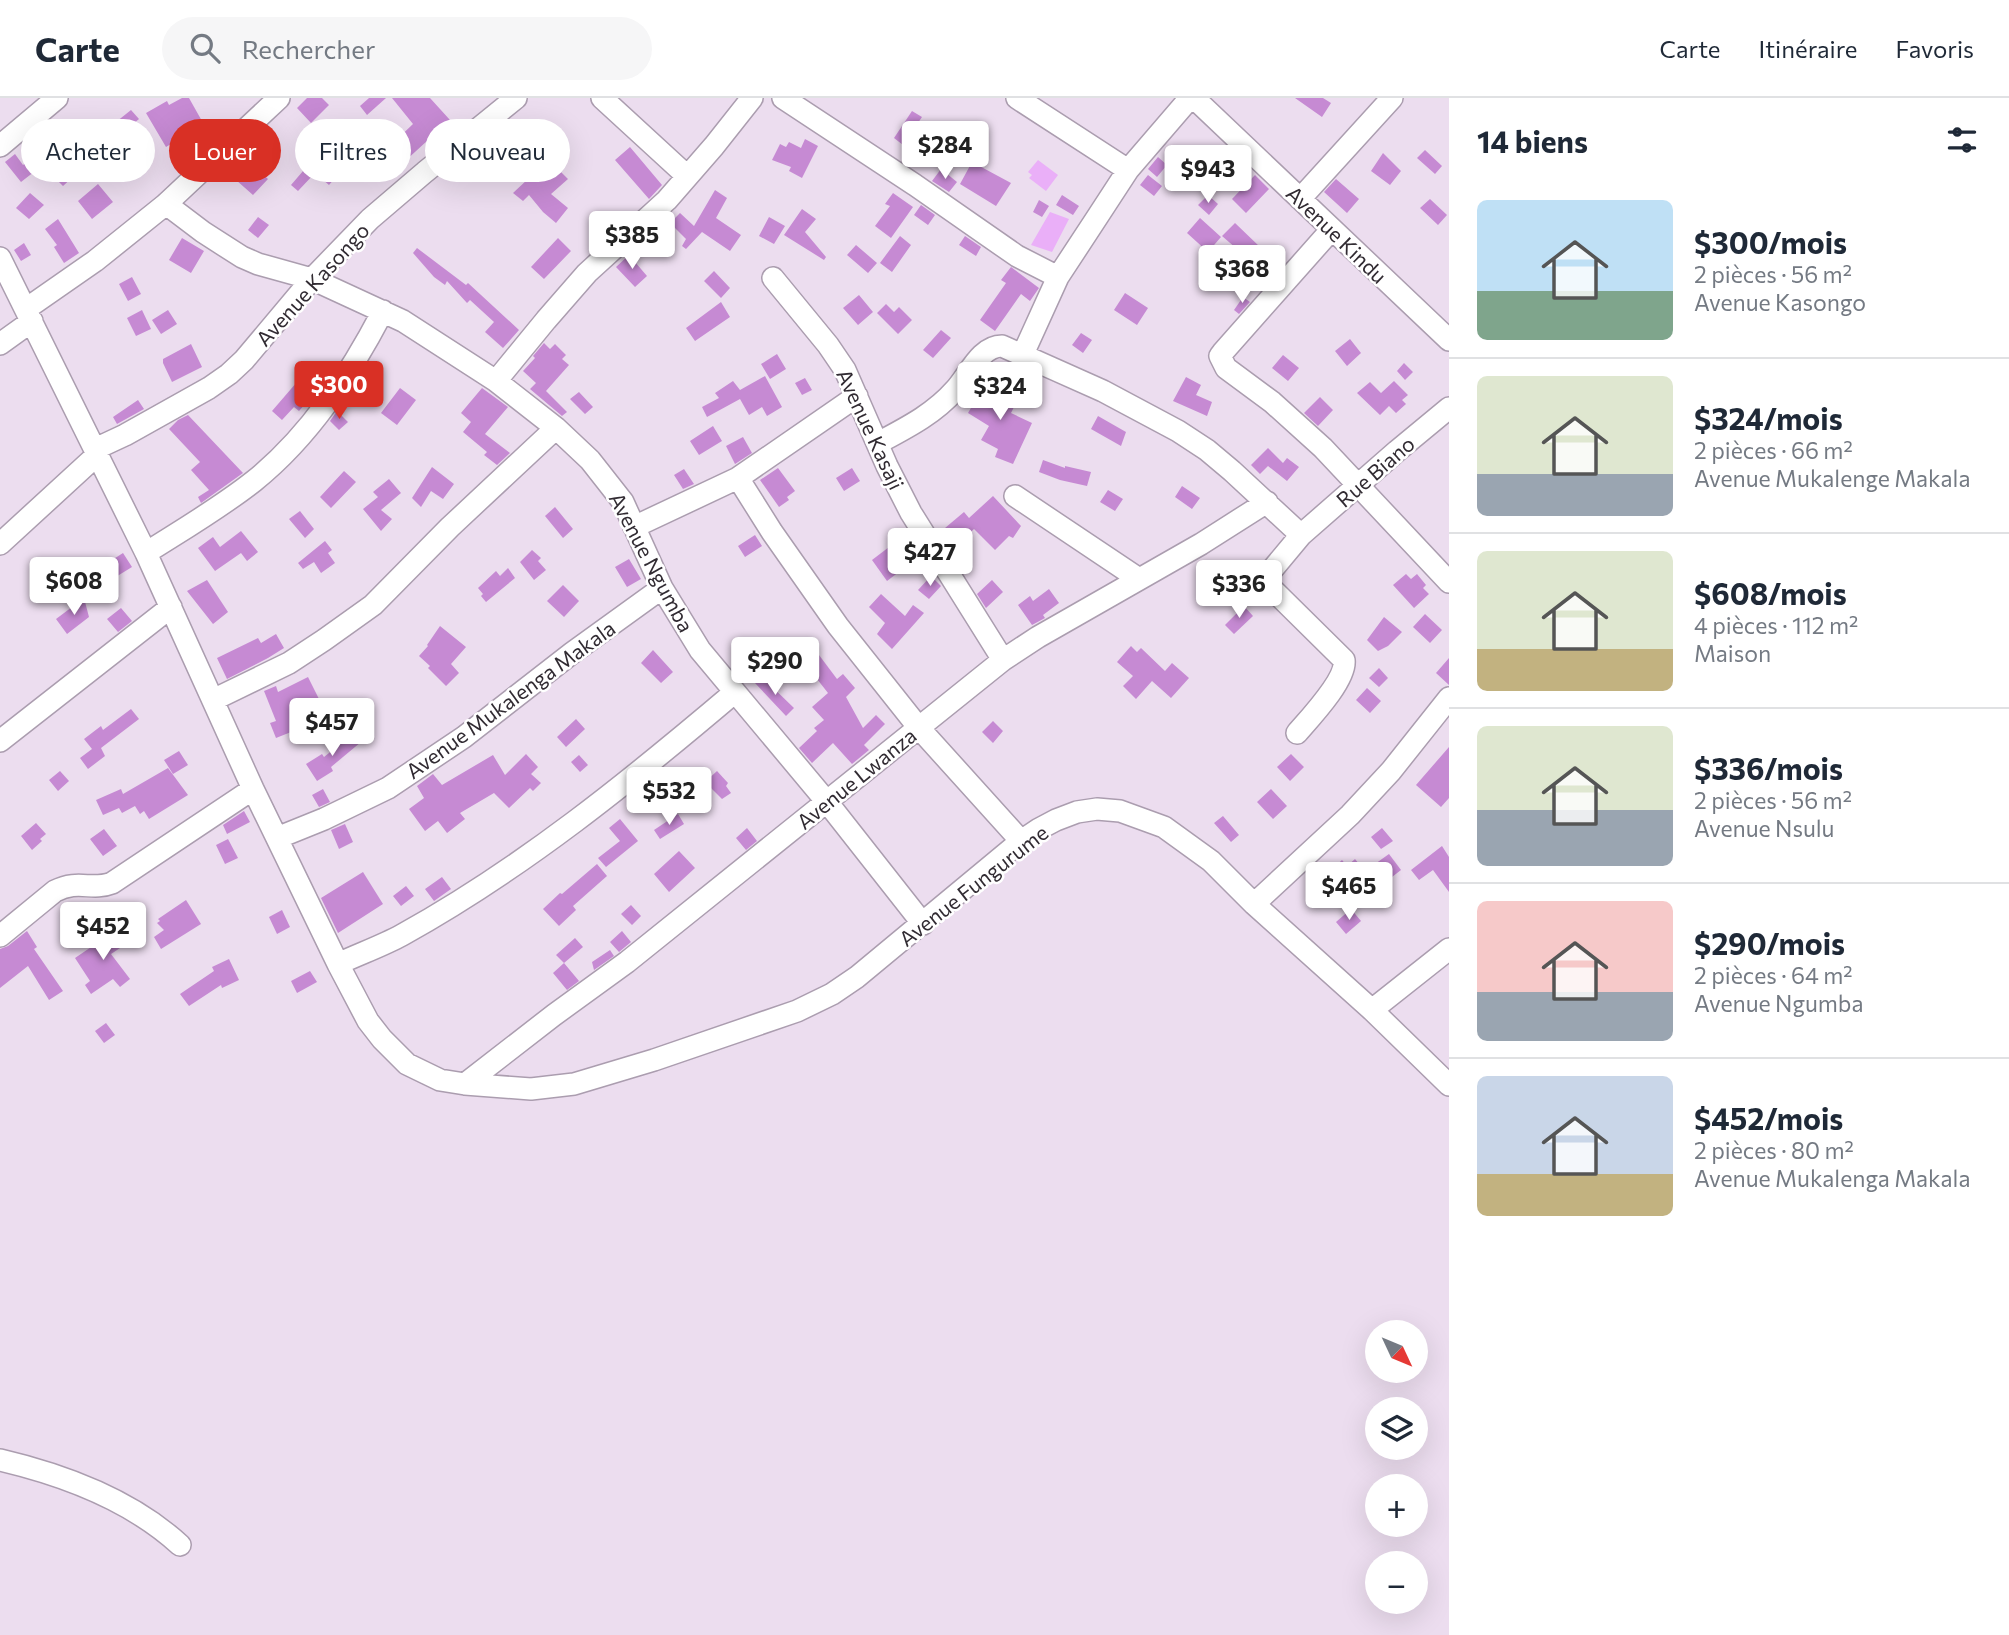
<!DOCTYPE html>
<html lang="fr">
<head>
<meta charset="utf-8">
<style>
  :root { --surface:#fff; --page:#f6f6f7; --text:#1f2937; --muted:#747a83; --line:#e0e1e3; --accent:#d93025 }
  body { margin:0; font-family:Commissioner,sans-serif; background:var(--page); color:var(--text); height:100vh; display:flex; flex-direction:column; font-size:26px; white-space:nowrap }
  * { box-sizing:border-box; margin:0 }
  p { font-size:23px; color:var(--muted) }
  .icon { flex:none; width:38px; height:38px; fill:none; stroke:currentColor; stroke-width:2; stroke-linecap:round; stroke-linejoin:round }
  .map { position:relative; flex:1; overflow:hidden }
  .side { display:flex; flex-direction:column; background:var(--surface); width:560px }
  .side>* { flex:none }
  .banner { position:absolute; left:21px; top:21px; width:665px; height:63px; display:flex; gap:14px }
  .needle { width:46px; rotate:134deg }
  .buttons { position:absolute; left:1365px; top:1222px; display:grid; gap:14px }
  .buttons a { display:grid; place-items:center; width:63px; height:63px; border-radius:50%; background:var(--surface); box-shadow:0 7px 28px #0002; font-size:35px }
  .price { position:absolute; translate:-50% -60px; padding:0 16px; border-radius:7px; background:#fff; color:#222; font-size:23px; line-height:46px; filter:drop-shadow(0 2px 4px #0008) }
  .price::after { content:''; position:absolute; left:50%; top:42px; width:21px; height:16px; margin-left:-10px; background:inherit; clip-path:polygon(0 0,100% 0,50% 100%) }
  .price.selected { background:var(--accent); color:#fff }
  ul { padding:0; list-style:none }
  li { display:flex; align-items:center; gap:21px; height:175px; padding:0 28px }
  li+li { border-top:2px solid var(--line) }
  li span { display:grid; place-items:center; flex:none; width:196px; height:140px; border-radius:10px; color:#555 }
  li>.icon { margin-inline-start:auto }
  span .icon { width:84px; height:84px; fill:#fffc; stroke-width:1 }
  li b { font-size:30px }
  h2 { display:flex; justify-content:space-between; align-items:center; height:84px; padding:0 28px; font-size:30px }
  .pill { padding:0 24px; border-radius:32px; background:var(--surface); box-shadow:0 7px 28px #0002; font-size:24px; line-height:63px }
  .pill.selected { background:var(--accent); color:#fff }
  header { display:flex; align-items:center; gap:42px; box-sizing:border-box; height:98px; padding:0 35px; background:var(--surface); border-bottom:2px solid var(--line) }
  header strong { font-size:33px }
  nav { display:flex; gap:38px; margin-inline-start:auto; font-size:24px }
  .search { width:490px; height:63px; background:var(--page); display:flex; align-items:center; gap:18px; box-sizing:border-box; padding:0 24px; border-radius:38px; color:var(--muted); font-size:26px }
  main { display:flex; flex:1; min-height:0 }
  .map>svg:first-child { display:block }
</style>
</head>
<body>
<header>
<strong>Carte</strong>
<div class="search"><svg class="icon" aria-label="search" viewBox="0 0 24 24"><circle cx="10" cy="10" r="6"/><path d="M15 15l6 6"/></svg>Rechercher</div>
<nav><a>Carte</a><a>Itinéraire</a><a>Favoris</a></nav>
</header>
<main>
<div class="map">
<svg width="1449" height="1537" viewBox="0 0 1449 1537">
  <rect width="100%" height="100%" fill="#ecddef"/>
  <path fill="#eaaff8" d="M1038 62 1058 77 1046 93 1029 80 1032 77 1028 74Z
    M1050 114 1069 121 1052 154 1031 147Z"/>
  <path fill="#c68ad3" d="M182 0H189L207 32 174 51 171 46 166 49 146 15 167 3 169 7Z
    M307 0H322L329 7 311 25 297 10Z
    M369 0H386L367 17 360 8Z
    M392 0H430L450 22 404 64 390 48 413 26Z
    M1295 0H1323L1331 5 1322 19Z
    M131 12 139 21 127 31 141 54 130 63 112 42 108 45 101 36Z
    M912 13 922 19 903 47 894 40Z
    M77 23 92 39 78 53 62 37Z
    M805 41 818 48 802 80 789 73 791 69 772 62 780 46 786 49 789 44 801 50Z
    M327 45 349 64 329 87 315 75 298 93 291 87Z
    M489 47 506 67 494 78 471 63Z
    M630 49 662 87 649 101 615 62Z
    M1425 52 1442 68 1435 76 1417 60Z
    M1383 55 1401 73 1390 87 1371 73Z
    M15 56 23 67 32 60 39 70 21 84 5 64Z
    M77 58 86 67 63 88 54 79Z
    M1158 59 1167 67 1157 79 1148 71Z
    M246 62 268 81 253 97 236 82 241 79 239 70Z
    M972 64 1011 85 996 108 960 86Z
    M555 68 568 81 551 96 568 110 556 125 543 114 529 97 523 103 513 95 529 80 530 82 536 77 540 82Z
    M941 71 957 84 949 94 932 83Z
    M1148 77 1162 88 1154 98 1140 87Z
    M1255 77 1269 91 1246 115 1232 101Z
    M1336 81 1359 101 1347 115 1324 94Z
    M98 86 113 104 92 121 78 103Z
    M715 92 727 100 716 120 741 137 730 153 702 134 686 151 682 148 686 141 670 125 680 115 694 128Z
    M30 95 44 107 29 121 16 110Z
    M893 95 913 109 891 140 875 128 890 108 885 106Z
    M1062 97 1079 108 1073 117 1056 107Z
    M1208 97 1218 106 1209 117 1198 107Z
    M1430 101 1447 117 1438 127 1420 110Z
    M1039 102 1049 108 1042 119 1033 114Z
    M921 107 935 117 928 127 914 117Z
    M802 111 816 121 805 134 826 159 824 162 784 137Z
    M258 119 269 127 258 140 248 132Z
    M769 119 785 128 774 146 759 138Z
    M1200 120 1221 139 1208 154 1187 135Z
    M58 121 79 155 64 165 54 149 57 147 45 131Z
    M1235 125 1260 149 1252 161 1238 150 1237 151 1222 138Z
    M900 138 911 147 892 174 880 165Z
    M965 138 981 149 976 158 959 147Z
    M182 140 204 153 191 175 169 162Z
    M558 140 571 153 544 181 531 169Z
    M24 145 31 157 21 163 14 152Z
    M856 147 877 165 868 175 847 157Z
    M417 150 466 187 468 185 519 232 503 250 485 234 494 224 470 202 467 205 447 183 445 187 434 179 413 155Z
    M629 157 647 178 635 189 616 169Z
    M1011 169 1039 190 1030 203 1021 196 995 233 980 222 1006 185 1001 182Z
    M714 173 730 190 721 200 704 183Z
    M132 179 141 196 128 203 119 186Z
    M1125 195 1148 210 1137 227 1114 212Z
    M859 197 873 214 858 227 843 210Z
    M1243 199 1250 204 1239 216 1234 212Z
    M721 204 730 219 695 243 686 230Z
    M886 206 894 214 899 209 912 222 898 236 877 215Z
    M142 212 151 231 136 238 127 220Z
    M168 212 177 226 161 236 152 222Z
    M941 232 951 240 933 260 923 252Z
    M1081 235 1092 242 1083 255 1072 247Z
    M1350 241 1361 255 1347 268 1335 253Z
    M544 245 550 251 555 246 566 257 562 261 569 267 546 293 567 314 562 318 530 291 536 285 523 273 535 260 533 258Z
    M191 246 202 269 172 284 163 265V261Z
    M777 256 786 271 770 281 761 266Z
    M1283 257 1299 270 1288 283 1272 270Z
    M1404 265 1413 274 1405 282 1397 273Z
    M303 277 319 290 299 313 294 309 282 322 272 313Z
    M765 278 782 309 767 318 762 309 749 317 740 301 707 319 702 309 719 300 715 295 733 283 740 292Z
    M1186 279 1201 287 1196 297 1212 304 1207 318 1173 303Z
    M805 280 812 292 802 297 795 285Z
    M988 281 1003 290 1001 293 1005 296 1001 303 1014 309 1011 315 1032 325 1013 366 995 359 998 351 981 342 989 328 968 315Z
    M1394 283 1408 297 1402 302 1406 306 1396 315 1389 308 1380 317 1357 295 1370 284 1381 295Z
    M400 290 416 302 397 327 381 315Z
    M482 290 508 309 485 336 510 355 497 367 484 357 487 354 463 334 471 324 461 315Z
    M579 294 593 309 585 316 570 301Z
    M1320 299 1333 312 1318 328 1304 315Z
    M138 302 144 311 117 326 113 319Z
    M337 313 348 324 339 332 330 323Z
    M188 317 243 375 201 405 198 399 209 392 191 372 200 364 169 331 178 322Z
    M1098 318 1126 334 1121 348 1091 331Z
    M713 328 722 343 699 357 690 343Z
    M743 339 752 355 735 366 726 348Z
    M1268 350 1283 365 1287 360 1299 369 1287 383 1268 368 1260 376 1251 367Z
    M1043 362 1065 370V368L1091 374 1087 388 1060 382 1039 374Z
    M432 369 454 386 443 401 431 393 421 409 412 400Z
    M778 370 795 393 787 399 789 402 779 409 760 382Z
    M852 370 860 383 844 393 836 380Z
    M684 371 694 386 683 391 674 377Z
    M344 373 356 384 331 410 320 399Z
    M389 381 401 395 381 412 392 421 381 433 363 411 378 399 373 394Z
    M1182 388 1200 400 1192 411 1175 399Z
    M1108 392 1123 401 1115 413 1100 404Z
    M993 398 1021 428 1013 440 1009 438 995 452 974 431 959 445 945 430 964 414 969 420Z
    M555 409 573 431 563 440 545 418Z
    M300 413 314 431 305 440 289 421Z
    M241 433 258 454 247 463 241 455 215 473 198 450 213 439 220 449Z
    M755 437 762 448 745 459 738 448Z
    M325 443 332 452 328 455 335 465 321 475 314 464 303 471 298 465Z
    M893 446 908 467 887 483 872 462Z
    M532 452 541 460 538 463 546 472 534 482 520 464Z
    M123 455 132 469 106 485 98 471Z
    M629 461 641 481 627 489 615 469Z
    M508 470 515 480 486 504 481 498 483 496 478 490 496 473 500 478Z
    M1406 476 1411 481 1417 476 1426 487 1423 490 1429 496 1414 510 1393 487Z
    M931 478 941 488 929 501 918 492Z
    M207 482 228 514 213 526 187 493Z
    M992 482 1003 494 986 510 977 496Z
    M563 487 579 503 564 519 547 503Z
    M1049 491 1059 505 1043 517 1045 520 1032 527 1018 507 1030 498 1033 503Z
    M881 496 905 518 913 507 924 515 892 551 877 536 885 525 869 509Z
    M84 500 89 519 67 536 56 521Z
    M1244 508 1253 518 1234 536 1225 527Z
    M121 510 132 523 118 534 107 521Z
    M1425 516 1442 532 1430 545 1413 529Z
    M1384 519 1402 534 1388 548 1378 553 1367 542Z
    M440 528 466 549 451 566 459 575 446 588 428 570 430 568 419 558 428 548 427 547Z
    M276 536 284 550 268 560 227 581 217 560 258 540 261 545Z
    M1131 548 1137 554 1141 550 1165 573 1172 565 1189 580 1171 600 1152 583 1136 601 1123 588 1133 578 1117 564Z
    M653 552 673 574 661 585 641 565Z
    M819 557 837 581 843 576 855 590 846 599 863 630 876 617 885 626 864 647 869 652 852 666 833 645 812 665 799 650 817 633 814 630 824 622 812 609 828 595 806 567Z
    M1449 560V587L1436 575Z
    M1379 570 1388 580 1379 589 1369 580Z
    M308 579 324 611 294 627 296 632 276 640 270 625 276 623 264 593 276 588 278 594Z
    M762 579 794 610 786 618 755 585Z
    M1367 590 1381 603 1370 615 1356 602Z
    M131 611 139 621 101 650 105 658 88 671 80 660 92 651 84 641 101 628 103 632Z
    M576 621 585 631 566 649 557 639Z
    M993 623 1003 633 993 645 982 634Z
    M354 635 361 644 331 669 333 673 317 683 306 666 322 656 324 659Z
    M1449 649V700L1441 709 1416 687Z
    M179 653 188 667 173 676 164 662Z
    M526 656 538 669 531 676 541 685 533 693 530 690 509 710 494 695 460 715 465 721 447 735 438 723 425 733 409 711 424 700 417 688 433 676 442 687 493 657 505 677Z
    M1291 656 1304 669 1290 683 1277 669Z
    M579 657 588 667 580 674 571 664Z
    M168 670 188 697 149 721 144 713 140 716 135 708 122 715 119 710 103 717 96 702 121 691 123 696Z
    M60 673 69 683 58 693 49 682Z
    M717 673 728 685 726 688 731 695 722 701 705 684Z
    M323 691 330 704 319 709 312 697Z
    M1271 691 1287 708 1273 721 1257 704Z
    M244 713 250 724 227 736 223 727Z
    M678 716 684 726 660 741 654 732Z
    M1223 718 1239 737 1231 744 1214 725Z
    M620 721 638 743 606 769 598 760 620 743 609 730Z
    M36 725 46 736 40 741 42 743 32 752 21 738Z
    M345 726 353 744 339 751 331 732Z
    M747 730 757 743 746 752 736 740Z
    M1382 730 1393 743 1381 751 1371 739Z
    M104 731 117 748 103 758 90 741Z
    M228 741 238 760 225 766 216 747Z
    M1442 748 1449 759V794L1433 772 1419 782 1411 772Z
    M679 753 695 770 669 794 654 776Z
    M1389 756 1401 772 1383 786 1381 783 1369 793 1358 780 1333 802 1317 785 1342 762 1347 768 1355 761 1365 773Z
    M597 766 607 778 573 808 576 812 559 828 543 811 560 795 562 796Z
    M363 774 383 806 338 835 321 800Z
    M442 779 451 791 434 803 425 791Z
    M406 788 414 798 401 808 393 798Z
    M186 802 201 826 161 851 154 839 164 832 157 825 160 823 158 821Z
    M631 807 641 818 632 827 621 816Z
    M1351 811 1361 823 1346 836 1336 824Z
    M282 812 290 829 277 836 269 819Z
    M115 830 126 846 111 856 130 881 120 889 113 881 91 896 85 887 90 883 75 860 103 841 101 839Z
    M27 833 37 849 34 851 63 893 49 902 28 868 0 890V851L8 848Z
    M622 833 631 844 619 854 610 844Z
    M575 840 583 849 564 865 556 857Z
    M610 852 614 858 594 872 592 864Z
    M229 861 239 882 222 890 221 887 189 908 180 896 214 873 212 869Z
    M564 865 579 883 567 892 553 875Z
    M310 873 317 884 297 895 291 883Z
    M106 925 115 937 104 945 95 933Z"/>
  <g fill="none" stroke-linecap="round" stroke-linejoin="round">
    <g stroke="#ab9daf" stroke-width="24">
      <path id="minor" d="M602 0 687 78
        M783 0 915 87 1017 158 1058 179
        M1017 0 1128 72
        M1194 0 1449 242
        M0 48 57 0
        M1300 101 1392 0
        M166 106 203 134 242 159 258 166 312 181 403 223 496 283 556 330 590 362 623 404 662 490 700 552 827 704 923 826
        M1332 131 1223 254 1220 258 1226 270 1272 304 1323 350 1449 484
        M0 160 146 455 253 691 338 866 368 923 382 941 407 966 440 982 465 986 531 991 574 986 654 962 797 913 832 896 857 879 1021 743 1039 731 1056 722 1077 714 1097 711 1120 713 1164 729 1211 763 1254 806 1372 912 1449 987
        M773 180 828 247 845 272 887 368 911 415 1003 562
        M26 211 95 163 166 106 279 0
        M0 246 32 223
        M1023 256 1058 179 1098 118 1128 72 1190 0
        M496 283 546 222 587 175 667 102 714 48 752 0
        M878 345C906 330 934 316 955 292 969 277 980 248 1002 248L1103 293 1178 333 1207 352 1232 373 1301 437
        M95 351 125 337 209 290 229 276 244 262 312 181 370 121 425 74 516 0
        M738 380 772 434 838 528 919 630 1021 743
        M1015 398 1139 481
        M634 429 738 380 857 298
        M0 446 97 357
        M146 455C182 432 220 410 254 383 310 338 350 276 383 213
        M213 602 289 565 324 542 373 507 450 429 556 330
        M1297 635C1310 620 1347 581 1344 562L1270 489 1267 485 1266 479 1301 437 1397 353 1449 310
        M0 643 171 509
        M277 740 324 721 388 690 464 639 572 555 662 490
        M1254 806 1350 717 1391 673 1449 600
        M0 838 55 793C79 781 91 793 112 785L253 691
        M338 866C359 856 382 848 402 837 523 770 630 683 735 594
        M1372 912 1449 851
        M465 986 554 917 627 864 1003 562 1038 539 1201 446 1267 404
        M0 1362C64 1377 131 1402 180 1447"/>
    </g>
    <use href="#minor" stroke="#fff" stroke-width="21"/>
  </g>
  <g text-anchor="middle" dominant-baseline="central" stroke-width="5" stroke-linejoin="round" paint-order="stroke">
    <g font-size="21" fill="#312b32" stroke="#fff">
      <text transform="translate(1337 136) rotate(44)">Avenue Kindu</text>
      <text transform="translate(312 186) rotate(-48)">Avenue Kasongo</text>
      <text transform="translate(871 331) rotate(65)">Avenue Kasaji</text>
      <text transform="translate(1375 373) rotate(-41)">Rue Biano</text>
      <text transform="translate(652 464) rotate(62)">Avenue Ngumba</text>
      <text transform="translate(510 601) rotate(-36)">Avenue Mukalenga Makala</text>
      <text transform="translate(856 680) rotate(-39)">Avenue Lwanza</text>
      <text transform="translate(973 787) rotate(-38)">Avenue Fungurume</text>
    </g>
  </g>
</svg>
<div class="buttons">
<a><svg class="needle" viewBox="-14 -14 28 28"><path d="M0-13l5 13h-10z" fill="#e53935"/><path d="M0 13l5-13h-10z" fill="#747a83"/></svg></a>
<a><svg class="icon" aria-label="layers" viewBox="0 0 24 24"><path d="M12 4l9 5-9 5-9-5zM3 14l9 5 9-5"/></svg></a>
<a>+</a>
<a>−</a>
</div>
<b class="price" style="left:945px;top:83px">$284</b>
<b class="price" style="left:1208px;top:107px">$943</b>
<b class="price" style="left:632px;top:173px">$385</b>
<b class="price" style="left:1242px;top:207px">$368</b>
<b class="price selected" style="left:339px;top:323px">$300</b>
<b class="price" style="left:1000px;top:324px">$324</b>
<b class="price" style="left:930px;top:490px">$427</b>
<b class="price" style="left:74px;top:519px">$608</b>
<b class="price" style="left:1239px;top:522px">$336</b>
<b class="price" style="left:775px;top:599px">$290</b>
<b class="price" style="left:332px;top:660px">$457</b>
<b class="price" style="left:669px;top:729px">$532</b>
<b class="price" style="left:1349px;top:824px">$465</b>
<b class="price" style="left:103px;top:864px">$452</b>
<div class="banner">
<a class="pill">Acheter</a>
<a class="pill selected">Louer</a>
<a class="pill">Filtres</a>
<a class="pill">Nouveau</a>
</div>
</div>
<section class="side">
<h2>14 biens<svg class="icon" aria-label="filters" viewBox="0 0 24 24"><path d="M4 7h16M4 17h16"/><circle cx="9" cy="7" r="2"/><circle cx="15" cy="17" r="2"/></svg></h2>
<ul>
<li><span style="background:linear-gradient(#bfe0f5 65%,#7fa58c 0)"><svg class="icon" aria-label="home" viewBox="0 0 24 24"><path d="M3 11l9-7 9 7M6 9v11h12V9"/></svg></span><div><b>$300/mois</b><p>2 pièces · 56 m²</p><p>Avenue Kasongo</p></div></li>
<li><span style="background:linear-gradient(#dfe7d0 70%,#9aa5b1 0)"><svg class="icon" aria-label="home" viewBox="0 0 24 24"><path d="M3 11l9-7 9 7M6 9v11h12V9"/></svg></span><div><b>$324/mois</b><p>2 pièces · 66 m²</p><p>Avenue Mukalenge Makala</p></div></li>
<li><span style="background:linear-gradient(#dfe7d0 70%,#c2b280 0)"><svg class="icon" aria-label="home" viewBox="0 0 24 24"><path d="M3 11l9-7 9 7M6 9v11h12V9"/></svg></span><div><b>$608/mois</b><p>4 pièces · 112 m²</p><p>Maison</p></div></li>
<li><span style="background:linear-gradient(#dfe7d0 60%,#9aa5b1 0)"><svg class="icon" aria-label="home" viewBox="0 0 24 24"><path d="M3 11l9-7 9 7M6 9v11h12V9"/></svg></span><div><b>$336/mois</b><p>2 pièces · 56 m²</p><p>Avenue Nsulu</p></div></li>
<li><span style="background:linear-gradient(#f6c9c9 65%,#9aa5b1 0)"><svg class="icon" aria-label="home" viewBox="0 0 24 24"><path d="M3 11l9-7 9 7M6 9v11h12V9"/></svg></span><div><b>$290/mois</b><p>2 pièces · 64 m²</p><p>Avenue Ngumba</p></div></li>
<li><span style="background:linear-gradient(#c9d6e8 70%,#c2b280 0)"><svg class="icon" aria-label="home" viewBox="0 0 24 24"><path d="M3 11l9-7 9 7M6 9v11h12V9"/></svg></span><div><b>$452/mois</b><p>2 pièces · 80 m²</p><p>Avenue Mukalenga Makala</p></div></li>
</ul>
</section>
</main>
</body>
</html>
